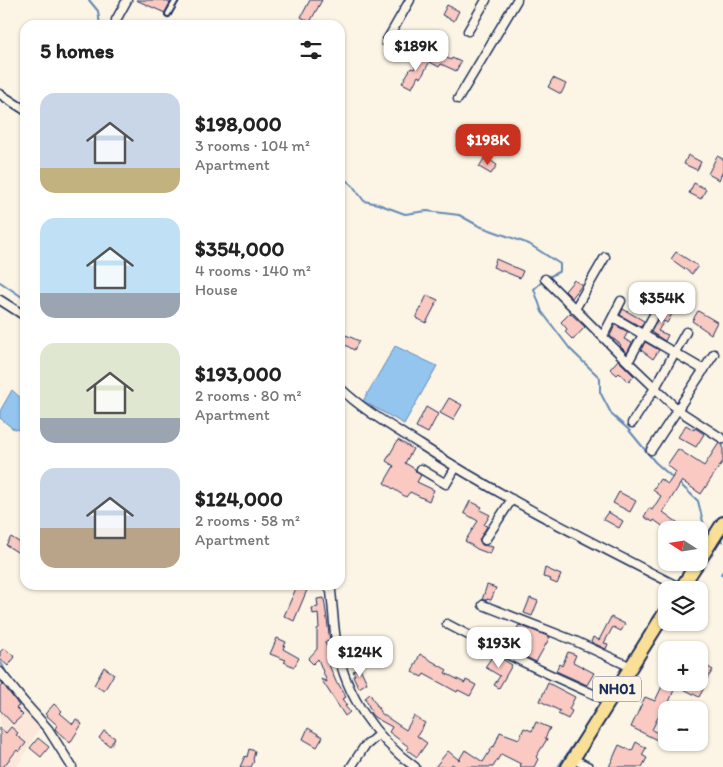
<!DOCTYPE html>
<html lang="en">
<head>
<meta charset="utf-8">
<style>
  :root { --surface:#fff; --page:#f2f2f2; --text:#222; --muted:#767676; --accent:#c8321e }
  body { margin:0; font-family:Itim,sans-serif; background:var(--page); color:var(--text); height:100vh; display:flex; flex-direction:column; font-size:19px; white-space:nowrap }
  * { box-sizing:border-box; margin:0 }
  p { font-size:16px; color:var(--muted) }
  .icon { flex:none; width:28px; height:28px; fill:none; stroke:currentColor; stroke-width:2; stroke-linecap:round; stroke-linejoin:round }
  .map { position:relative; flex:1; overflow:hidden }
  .panel { position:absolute; left:20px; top:20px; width:325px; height:570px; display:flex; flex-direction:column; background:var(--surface); border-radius:15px; box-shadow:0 1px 4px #0004 }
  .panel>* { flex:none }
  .needle { width:32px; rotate:282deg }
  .buttons { position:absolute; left:658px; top:521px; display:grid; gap:10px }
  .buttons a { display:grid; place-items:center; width:50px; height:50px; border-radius:10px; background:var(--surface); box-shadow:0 1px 4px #0004; font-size:25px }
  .price { position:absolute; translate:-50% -42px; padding:0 11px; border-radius:10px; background:#fff; color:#222; font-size:16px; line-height:32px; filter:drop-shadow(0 1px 2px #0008) }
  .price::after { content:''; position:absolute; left:50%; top:30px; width:15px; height:11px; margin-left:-8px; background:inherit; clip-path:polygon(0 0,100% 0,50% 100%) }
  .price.selected { background:var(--accent); color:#fff }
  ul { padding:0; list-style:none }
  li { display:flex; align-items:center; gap:15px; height:125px; padding:0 20px }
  li span { display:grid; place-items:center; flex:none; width:140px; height:100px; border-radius:15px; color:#555 }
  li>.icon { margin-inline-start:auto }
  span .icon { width:60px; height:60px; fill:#fffc; stroke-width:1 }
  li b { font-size:21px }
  h2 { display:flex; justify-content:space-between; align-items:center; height:60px; padding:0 20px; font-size:21px }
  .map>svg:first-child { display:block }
</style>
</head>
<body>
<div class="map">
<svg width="723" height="767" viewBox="0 0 723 767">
  <rect width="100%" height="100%" fill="#fcf5e5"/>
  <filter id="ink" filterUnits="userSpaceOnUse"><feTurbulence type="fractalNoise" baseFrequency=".02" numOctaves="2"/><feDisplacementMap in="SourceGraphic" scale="10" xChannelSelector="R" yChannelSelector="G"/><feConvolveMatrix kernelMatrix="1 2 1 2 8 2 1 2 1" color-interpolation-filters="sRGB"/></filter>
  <g filter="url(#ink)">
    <path fill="#fbe8da" d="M0 678 40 727 17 767H0Z"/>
    <path fill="#93c5ef" stroke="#6389b5" d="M395 346 437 366 404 424 363 401Z
      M12 390 23 400 25 399V422L18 430 12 428 0 418V411Z"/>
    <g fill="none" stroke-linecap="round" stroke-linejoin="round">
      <path stroke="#6389b5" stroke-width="2" d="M89 0 98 11 100 25
        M340 175 353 186 364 201 378 204 405 214 427 211 459 215 479 226 529 244 560 264V271L547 278
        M543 281 534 289 542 312 570 349 600 378V392L612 415 628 429 655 462 673 478
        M0 282 25 299
        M679 483 698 501 705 530 711 534
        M719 539 723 542
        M723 571 721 574 723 575
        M0 661 7 674
        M14 684 23 696
        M65 749 73 762
        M558 767 589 722"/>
    </g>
    <path fill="#f9c9c2" stroke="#1b2f5e" d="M136 0H163L170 3 165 13Z
      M310 0H322L310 22 301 17Z
      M447 5 459 11 454 21 442 15Z
      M435 52 451 60 452 58 461 62 456 71 441 64 439 67 430 62Z
      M420 56 430 61 421 78 418 76 412 88 402 83 411 68 414 69Z
      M553 78 566 84 561 94 548 87Z
      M688 155 701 162 697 170 684 164Z
      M717 156 723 159V171L719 180 708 174Z
      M485 157 497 165 491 174 479 167Z
      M694 183 706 189 701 199 689 193Z
      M676 252 698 266 692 274 671 259Z
      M496 259 523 271 520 278 493 267Z
      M574 280 582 285 572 298 565 291Z
      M427 295 438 300 426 323 416 318Z
      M661 308 672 314 667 323 664 321 658 331 668 335 665 341 651 332 660 316Z
      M623 309 644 321 641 327 620 315Z
      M698 311 717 322 711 334 692 321Z
      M570 313 585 327 573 340 565 332 567 329 561 322Z
      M615 325 628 332 624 339 632 343 627 353 620 346 621 345 610 336Z
      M346 335 359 341 354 350 342 343Z
      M645 342 659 350 653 359 641 350Z
      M618 360 634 376 629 382 619 373 617 375 610 369Z
      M449 398 462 405 453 420 440 413Z
      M426 407 438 414 428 433 416 427Z
      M686 425 694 430 695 428 704 434 696 447 678 437Z
      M398 440 413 449 405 463 415 469 416 472 421 475 417 482 434 490 429 501 410 492 406 497 384 483 394 466 386 461Z
      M719 443 723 445V461L701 494 682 481 663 512 681 525 678 530H668L654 520 653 522 644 517 649 508 652 510 661 496 653 490 660 479 668 484 676 472 667 465 678 449 704 466Z
      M619 492 636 501 630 512 613 503Z
      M470 501 482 507 480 510 490 515 484 525 487 526 486 528 479 540 482 545 493 547 490 554 477 549 465 541 478 521 464 513Z
      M608 512 623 521 619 528 603 519Z
      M11 537 25 546V557L6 545Z
      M545 568 561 575 557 584 550 581 551 579 543 577Z
      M487 585 496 588 491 600 487 599V600H482Z
      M297 586 307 590 294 621 284 616Z
      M324 598 330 641 325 642 332 664 329 665 337 684 338 683 346 697 342 699 347 705 345 706 350 712 345 716 321 679 327 682 318 659 313 664 308 659 317 649V629L319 628 318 613 313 614 312 608 318 607 317 599Z
      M530 598 538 601 532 616 524 613Z
      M611 617 625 624 621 631 613 627 604 643 608 644 606 649 591 642 593 637 599 640Z
      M519 625 550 637 536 662 516 652 523 640 514 634Z
      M277 638 286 642 283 649 299 658 294 667 284 662 286 660 270 654Z
      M4 648 15 657 8 666 0 659V652Z
      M568 652 576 655 573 662 594 673 587 685 556 671 559 664 562 666Z
      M420 654 447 670 445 673 465 683 466 680 476 685 470 696 458 690 457 692 424 674 422 677 412 672Z
      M494 654 512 665 499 688 494 685 500 676 485 667Z
      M699 661 713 670 704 683 706 684 699 697 676 685 663 717 659 715 652 730 662 735 659 741 631 727 645 697 655 701 664 682H699Z
      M104 667 114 674 104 691 94 685Z
      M360 668 367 683 359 688 353 676 355 675 353 671Z
      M548 683 575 697 569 709 572 711 568 719 558 714 560 711 540 701Z
      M3 684 15 700 19 706 16 708 23 715 13 724 0 710V687Z
      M370 694 382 714 406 730 414 716 425 723 417 736 427 743 417 757 407 750 409 747 389 732 392 727 374 717 370 712 371 711 365 698Z
      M54 704 62 711 60 713 73 724 76 719 82 724 70 743 55 729 57 725 45 714Z
      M536 722 550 728 545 738 547 739 536 757 538 759 534 767H520L521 764 501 754 493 767H456L452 764 450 767H435L448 751 459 760 465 750 483 762 493 746 494 747 500 732 519 739 524 728 532 731Z
      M11 727 18 733 16 735 26 743 19 752 17 750 3 767H0V728L6 733Z
      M308 728 323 737 317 747 303 739Z
      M104 731 115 738 110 746 99 738Z
      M38 738 49 747 41 757 30 748Z
      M636 742 646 748 642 755 647 758 642 767H609L619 745 632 751Z
      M249 749 255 751 253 760 254 761 251 767H240L245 756 247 757Z"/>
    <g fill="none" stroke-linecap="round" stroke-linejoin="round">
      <g stroke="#1b2f5e" stroke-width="8">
        <path id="service" d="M168 14 176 0"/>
      </g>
      <g stroke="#1b2f5e" stroke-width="11">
        <path id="minor" d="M116 20 127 0
          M468 31 486 0
          M386 42 410 0
          M0 94 25 110
          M458 99 517 0
          M545 279 628 362 678 410 723 439
          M0 300 25 316
          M575 309 605 257
          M613 317 704 370
          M603 336 621 301
          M628 362 655 313
          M340 388C364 411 393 427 421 445 504 499 593 543 681 588
          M632 423 655 388 686 332
          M651 450 714 354
          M421 469 446 484 456 467
          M485 540 512 499
          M327 585 331 591C333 610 334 629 337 648 346 696 376 739 415 767
          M483 605 575 641 631 667
          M447 624C500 652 554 677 609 701
          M0 672 23 701 48 729 72 767
          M573 759 589 767
          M351 767 364 747 378 735"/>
      </g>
      <g stroke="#1b2f5e" stroke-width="16">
        <path id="trunk" d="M699 561 723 523
          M680 590 698 562
          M568 767 666 611"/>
      </g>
      <use href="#service" stroke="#fcf5e5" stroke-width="4"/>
      <use href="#minor" stroke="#fcf5e5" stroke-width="8"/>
      <use href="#trunk" stroke="#fadf96" stroke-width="12"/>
    </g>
  </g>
  <g text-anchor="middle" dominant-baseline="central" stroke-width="5" stroke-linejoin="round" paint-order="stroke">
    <rect fill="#fcf5e5" stroke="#5e6a86" stroke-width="1" x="593" y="676.5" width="48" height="25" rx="4"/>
    <g font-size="15" font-weight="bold" fill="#1b2f5e">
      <text x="617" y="689">NH01</text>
    </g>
  </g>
</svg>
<div class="buttons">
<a><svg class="needle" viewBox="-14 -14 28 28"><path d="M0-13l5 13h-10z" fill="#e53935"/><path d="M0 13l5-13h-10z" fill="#767676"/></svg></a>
<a><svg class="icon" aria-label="layers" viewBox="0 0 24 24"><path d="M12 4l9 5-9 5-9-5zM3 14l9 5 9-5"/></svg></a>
<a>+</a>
<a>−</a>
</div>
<b class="price" style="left:416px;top:72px">$189K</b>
<b class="price selected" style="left:488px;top:166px">$198K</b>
<b class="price" style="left:662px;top:324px">$354K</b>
<b class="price" style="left:499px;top:669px">$193K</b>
<b class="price" style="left:360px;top:678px">$124K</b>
<section class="panel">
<h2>5 homes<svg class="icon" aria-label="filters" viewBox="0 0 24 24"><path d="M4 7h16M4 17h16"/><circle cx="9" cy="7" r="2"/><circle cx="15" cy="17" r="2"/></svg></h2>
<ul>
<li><span style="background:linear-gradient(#c9d6e8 75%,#c2b280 0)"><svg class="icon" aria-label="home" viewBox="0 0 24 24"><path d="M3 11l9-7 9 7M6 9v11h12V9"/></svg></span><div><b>$198,000</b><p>3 rooms · 104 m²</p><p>Apartment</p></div></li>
<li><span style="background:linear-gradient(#bfe0f5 75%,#9aa5b1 0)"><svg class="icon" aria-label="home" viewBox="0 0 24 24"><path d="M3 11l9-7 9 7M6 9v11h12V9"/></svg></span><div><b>$354,000</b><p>4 rooms · 140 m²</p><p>House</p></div></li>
<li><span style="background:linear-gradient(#dfe7d0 75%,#9aa5b1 0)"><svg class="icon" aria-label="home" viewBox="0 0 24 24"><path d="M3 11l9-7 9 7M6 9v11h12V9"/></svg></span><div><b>$193,000</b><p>2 rooms · 80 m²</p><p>Apartment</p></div></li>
<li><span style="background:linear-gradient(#c9d6e8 60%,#b9a48a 0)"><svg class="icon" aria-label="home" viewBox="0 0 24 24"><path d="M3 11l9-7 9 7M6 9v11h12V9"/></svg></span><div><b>$124,000</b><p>2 rooms · 58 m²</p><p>Apartment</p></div></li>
</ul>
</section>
</div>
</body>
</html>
